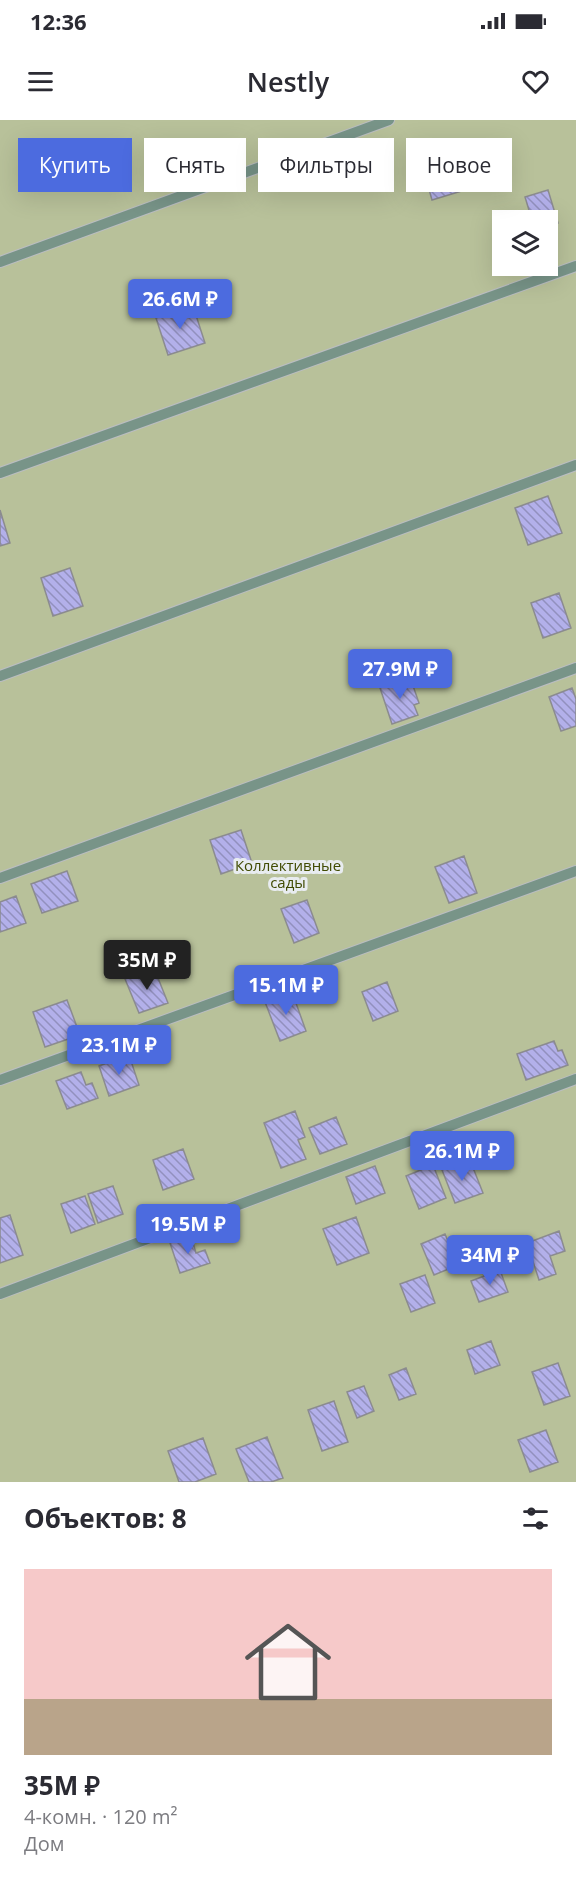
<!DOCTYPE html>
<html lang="ru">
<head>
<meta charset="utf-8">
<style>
  :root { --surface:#fff; --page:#f2f2f3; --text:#2b2b33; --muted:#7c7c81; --accent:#4c6bdf }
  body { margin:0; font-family:"Open Sans",sans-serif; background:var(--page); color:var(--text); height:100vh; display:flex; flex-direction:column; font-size:22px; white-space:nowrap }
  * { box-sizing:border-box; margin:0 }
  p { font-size:20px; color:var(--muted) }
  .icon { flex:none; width:33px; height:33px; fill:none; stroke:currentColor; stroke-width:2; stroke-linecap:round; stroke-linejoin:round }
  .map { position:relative; height:1362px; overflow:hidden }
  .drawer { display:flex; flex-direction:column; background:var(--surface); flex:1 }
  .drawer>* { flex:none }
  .top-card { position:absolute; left:18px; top:18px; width:540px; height:54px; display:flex; gap:12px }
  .tools { position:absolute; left:492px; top:90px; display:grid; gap:12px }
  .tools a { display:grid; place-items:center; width:66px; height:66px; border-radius:0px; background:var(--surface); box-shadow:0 6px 24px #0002; font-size:30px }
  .price { position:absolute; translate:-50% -51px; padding:0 14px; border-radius:6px; background:var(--accent); color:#fff; font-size:20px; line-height:39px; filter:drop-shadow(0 2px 3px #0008) }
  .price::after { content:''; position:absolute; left:50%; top:36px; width:18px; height:14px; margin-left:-9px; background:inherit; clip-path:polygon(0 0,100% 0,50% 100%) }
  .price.current { background:#222; color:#fff }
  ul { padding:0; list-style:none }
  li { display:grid; align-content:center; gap:12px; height:318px; padding:0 24px }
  li span { display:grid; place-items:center; height:186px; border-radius:0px; color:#555 }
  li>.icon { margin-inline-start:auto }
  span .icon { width:108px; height:108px; fill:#fffc; stroke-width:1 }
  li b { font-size:26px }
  h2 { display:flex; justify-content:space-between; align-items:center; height:72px; padding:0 24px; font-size:26px }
  .tag { padding:0 21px; border-radius:0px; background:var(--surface); box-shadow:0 6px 24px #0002; font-size:21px; line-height:54px }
  .tag.current { background:var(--accent); color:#fff }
  .status { display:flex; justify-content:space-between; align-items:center; height:42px; padding:0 30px; background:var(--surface); direction:ltr }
  .status svg { height:16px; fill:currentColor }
  header { display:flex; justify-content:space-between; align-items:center; height:78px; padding:0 24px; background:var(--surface); font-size:27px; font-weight:600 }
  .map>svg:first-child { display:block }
</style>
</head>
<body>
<div class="status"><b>12:36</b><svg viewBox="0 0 49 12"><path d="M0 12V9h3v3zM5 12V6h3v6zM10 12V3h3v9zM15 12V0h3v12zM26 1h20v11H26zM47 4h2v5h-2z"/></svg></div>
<header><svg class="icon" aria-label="menu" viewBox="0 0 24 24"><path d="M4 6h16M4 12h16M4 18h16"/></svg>Nestly<svg class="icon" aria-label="heart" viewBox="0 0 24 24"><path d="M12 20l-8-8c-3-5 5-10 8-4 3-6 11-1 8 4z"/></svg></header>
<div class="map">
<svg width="576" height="1362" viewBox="0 0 576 1362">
  <defs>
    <pattern id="building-back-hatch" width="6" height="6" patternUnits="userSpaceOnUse" patternTransform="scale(1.5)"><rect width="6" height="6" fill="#b3b0ea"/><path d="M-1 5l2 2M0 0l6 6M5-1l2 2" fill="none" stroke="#9290be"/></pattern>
  </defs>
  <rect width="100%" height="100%" fill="#dbdfe3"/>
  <path fill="#b8c19a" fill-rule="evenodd" d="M0 0H576V1362H0ZM502 100H548V146H502Z"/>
  <path fill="url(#building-back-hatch)" stroke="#8b8b8f" stroke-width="1.5" d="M493 25 504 57 473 67 463 35Z
    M456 38 465 70 432 80 423 48Z
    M548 70 558 103 548 106V100H532L525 77Z
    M193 186 205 223 168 235 156 198Z
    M548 376 562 413 528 425 515 388Z
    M0 390 10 423 0 426Z
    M70 448 83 486 53 496 41 458Z
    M559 473 571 508 543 518 531 483Z
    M410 557 419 583 414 585 418 595 392 604 380 568Z
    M572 568 576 579V606L561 611 549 577Z
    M241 710 252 743 221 754 210 720Z
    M464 736 477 773 449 783 435 747Z
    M67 751 78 781 42 793 31 764Z
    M16 776 26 803 0 812V782Z
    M307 780 319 813 294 823 281 789Z
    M154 848 168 883 139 893 125 859Z
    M387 862 398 891 373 901 362 872Z
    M292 872 306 911 280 921 265 882Z
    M67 880 80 915 45 927 33 892Z
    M554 921 558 931 562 930 568 945 526 960 517 934Z
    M129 935 139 965 109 976 99 946Z
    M81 952 86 965 92 963 98 978 67 989 56 961Z
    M295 991 305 1017 298 1020 306 1039 281 1048 264 1003Z
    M336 997 347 1024 320 1034 309 1008Z
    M183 1029 194 1059 163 1070 153 1040Z
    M470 1040 483 1073 455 1083 442 1050Z
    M433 1045 446 1078 419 1089 406 1056Z
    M375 1046 385 1073 356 1084 346 1057Z
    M113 1066 123 1094 98 1103 88 1074Z
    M85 1076 95 1104 71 1113 61 1084Z
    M10 1095 23 1135 0 1143V1098Z
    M356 1097 369 1133 337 1145 323 1109Z
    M559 1111 565 1131 550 1136 556 1154 539 1160 527 1123Z
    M445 1114 458 1145 434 1155 421 1124Z
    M191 1116 196 1133 205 1130 210 1143 180 1153 170 1123Z
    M500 1150 508 1172 479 1182 471 1161Z
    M425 1155 435 1183 411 1192 400 1164Z
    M491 1221 500 1245 475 1254 467 1230Z
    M558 1243 570 1276 544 1285 532 1252Z
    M406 1248 416 1274 399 1280 389 1255Z
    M364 1266 374 1291 357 1298 347 1272Z
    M334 1281 348 1322 322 1331 308 1290Z
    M546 1310 558 1342 530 1352 518 1320Z
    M267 1317 283 1358 271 1362H249L236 1329Z
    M203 1318 216 1354 195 1362H179L168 1331Z"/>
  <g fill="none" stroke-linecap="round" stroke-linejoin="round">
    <g stroke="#babdc1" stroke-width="12">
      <path id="service" d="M0 142 389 0
        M0 353 576 146
        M0 556 576 345
        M0 758 576 548
        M0 960 576 751
        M0 1174 576 959"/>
    </g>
    <use href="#service" stroke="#789488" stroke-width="10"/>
  </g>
  <g text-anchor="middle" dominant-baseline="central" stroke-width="6" stroke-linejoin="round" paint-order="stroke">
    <g font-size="15" fill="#404b02" stroke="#e8ecf0">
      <text x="288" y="745">Коллективные<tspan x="288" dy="17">сады</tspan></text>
    </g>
  </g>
</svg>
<div class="tools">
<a><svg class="icon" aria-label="layers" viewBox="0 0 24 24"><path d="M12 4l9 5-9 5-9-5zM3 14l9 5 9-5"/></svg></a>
</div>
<b class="price" style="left:180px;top:210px">26.6M ₽</b>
<b class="price" style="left:400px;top:580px">27.9M ₽</b>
<b class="price current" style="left:147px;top:871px">35M ₽</b>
<b class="price" style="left:286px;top:896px">15.1M ₽</b>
<b class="price" style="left:119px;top:956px">23.1M ₽</b>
<b class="price" style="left:462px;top:1062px">26.1M ₽</b>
<b class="price" style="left:188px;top:1135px">19.5M ₽</b>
<b class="price" style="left:490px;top:1166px">34M ₽</b>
<div class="top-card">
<a class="tag current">Купить</a>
<a class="tag">Снять</a>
<a class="tag">Фильтры</a>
<a class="tag">Новое</a>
</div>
</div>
<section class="drawer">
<h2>Объектов: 8<svg class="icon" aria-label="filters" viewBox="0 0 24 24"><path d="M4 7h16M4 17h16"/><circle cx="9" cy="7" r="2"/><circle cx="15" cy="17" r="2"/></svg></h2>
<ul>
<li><span style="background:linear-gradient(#f6c9c9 70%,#b9a48a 0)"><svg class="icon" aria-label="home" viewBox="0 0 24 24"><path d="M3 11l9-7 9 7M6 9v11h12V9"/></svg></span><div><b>35M ₽</b><p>4-комн. · 120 m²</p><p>Дом</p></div></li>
</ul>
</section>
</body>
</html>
